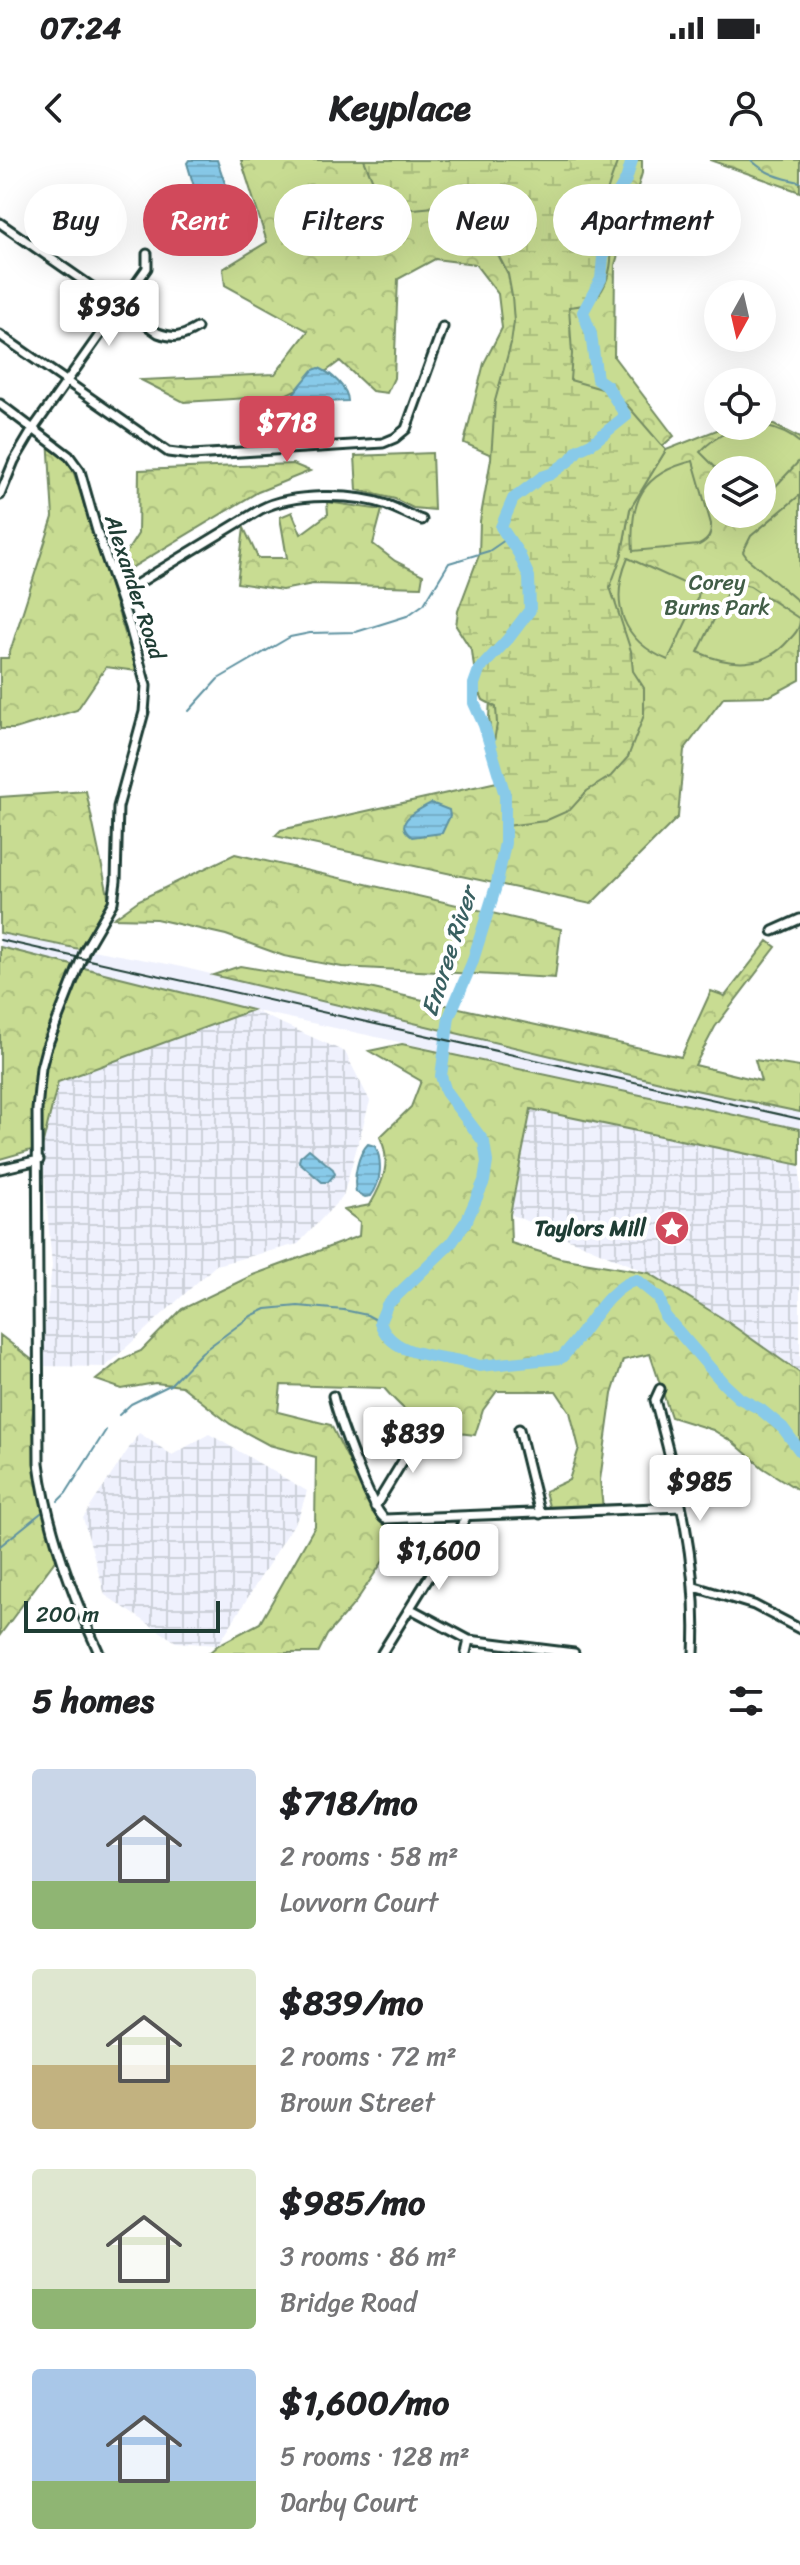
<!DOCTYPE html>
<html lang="en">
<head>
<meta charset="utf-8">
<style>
  :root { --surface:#fff; --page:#f2f2f2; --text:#202124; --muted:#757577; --accent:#d1495b }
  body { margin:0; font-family:Sriracha,sans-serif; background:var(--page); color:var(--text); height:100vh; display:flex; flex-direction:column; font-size:30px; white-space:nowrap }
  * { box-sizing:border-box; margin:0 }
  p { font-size:26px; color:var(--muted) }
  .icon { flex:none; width:44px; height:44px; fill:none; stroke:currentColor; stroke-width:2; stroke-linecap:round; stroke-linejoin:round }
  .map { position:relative; height:1493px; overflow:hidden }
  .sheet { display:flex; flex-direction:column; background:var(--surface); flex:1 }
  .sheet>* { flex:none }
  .banner { position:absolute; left:24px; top:24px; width:752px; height:72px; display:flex; gap:16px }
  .needle { width:52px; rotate:188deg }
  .fabs { position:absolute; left:704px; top:120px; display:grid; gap:16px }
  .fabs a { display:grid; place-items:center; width:72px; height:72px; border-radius:50%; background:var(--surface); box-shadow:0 8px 32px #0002; font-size:40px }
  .scale { position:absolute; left:24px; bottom:20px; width:196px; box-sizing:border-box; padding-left:8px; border:4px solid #1f3d34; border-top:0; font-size:22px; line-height:28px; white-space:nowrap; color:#1f3d34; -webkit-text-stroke:6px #fff; paint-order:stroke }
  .price { position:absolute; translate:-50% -68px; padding:0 18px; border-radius:8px; background:#fff; color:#222; font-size:26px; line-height:52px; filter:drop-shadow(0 2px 4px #0008) }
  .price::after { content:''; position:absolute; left:50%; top:48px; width:24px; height:18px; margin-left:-12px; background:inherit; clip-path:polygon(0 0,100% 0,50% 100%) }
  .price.selected { background:var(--accent); color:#fff }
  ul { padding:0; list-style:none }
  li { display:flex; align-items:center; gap:24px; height:200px; padding:0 32px }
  li span { display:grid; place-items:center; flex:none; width:224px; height:160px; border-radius:8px; color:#555 }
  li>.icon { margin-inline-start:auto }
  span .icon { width:96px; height:96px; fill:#fffc; stroke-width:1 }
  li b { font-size:34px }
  h2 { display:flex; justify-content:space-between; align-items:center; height:96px; padding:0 32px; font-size:34px }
  .chip { padding:0 28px; border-radius:36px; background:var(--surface); box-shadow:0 8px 32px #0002; font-size:28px; line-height:72px }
  .chip.selected { background:var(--accent); color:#fff }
  .status { display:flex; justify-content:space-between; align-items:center; height:56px; padding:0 40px; background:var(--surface); direction:ltr }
  .status svg { height:22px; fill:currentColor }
  header { display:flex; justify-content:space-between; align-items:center; height:104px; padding:0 32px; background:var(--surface); font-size:36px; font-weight:700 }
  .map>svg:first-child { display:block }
</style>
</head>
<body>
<div class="status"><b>07:24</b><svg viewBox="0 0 49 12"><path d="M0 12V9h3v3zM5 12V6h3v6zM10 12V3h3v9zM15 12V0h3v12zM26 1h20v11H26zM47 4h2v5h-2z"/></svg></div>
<header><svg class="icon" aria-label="back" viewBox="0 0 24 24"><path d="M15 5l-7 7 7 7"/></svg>Keyplace<svg class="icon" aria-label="person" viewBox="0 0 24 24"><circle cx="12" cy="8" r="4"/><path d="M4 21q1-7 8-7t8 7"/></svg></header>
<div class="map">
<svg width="800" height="1493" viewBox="0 0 800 1493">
  <defs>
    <pattern id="industrial-grid" width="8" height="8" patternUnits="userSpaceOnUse" patternTransform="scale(2)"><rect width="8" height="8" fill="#eff1fd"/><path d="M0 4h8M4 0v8" fill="none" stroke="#ccd0d9"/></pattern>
    <pattern id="forest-crowns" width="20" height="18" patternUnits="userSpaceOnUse" patternTransform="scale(2)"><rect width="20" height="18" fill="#c8dc92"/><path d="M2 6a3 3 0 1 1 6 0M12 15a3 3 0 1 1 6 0" fill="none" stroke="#abbe7e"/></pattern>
    <pattern id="wetland-marsh" width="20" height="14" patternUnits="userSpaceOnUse" patternTransform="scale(2)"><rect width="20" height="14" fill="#c8dc92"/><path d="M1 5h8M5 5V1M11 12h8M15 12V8" fill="none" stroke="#abbe7e"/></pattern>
    <pattern id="water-rules" width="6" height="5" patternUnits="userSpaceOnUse" patternTransform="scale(2)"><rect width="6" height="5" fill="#88cae9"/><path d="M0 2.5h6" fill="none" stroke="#75aec8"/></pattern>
  </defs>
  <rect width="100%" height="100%" fill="#fff"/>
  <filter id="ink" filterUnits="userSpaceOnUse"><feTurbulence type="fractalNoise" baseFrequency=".0125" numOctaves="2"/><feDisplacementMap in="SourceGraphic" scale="16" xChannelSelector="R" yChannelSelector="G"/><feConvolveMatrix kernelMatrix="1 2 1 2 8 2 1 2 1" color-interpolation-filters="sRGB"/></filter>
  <g filter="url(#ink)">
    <path fill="#eff1fd" d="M0 773 173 805 681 927 800 952V969L252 850 0 787Z"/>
    <path fill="url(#industrial-grid)" d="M252 850 345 892 370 941 343 1036 298 1084 216 1105 105 1207 40 1206 52 1106 42 987 58 922Z
      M531 948 800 1005V1213L649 1113 510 1054Z
      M139 1273 172 1295 209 1274 307 1331 299 1356 218 1485 176 1482 105 1435 83 1358Z"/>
    <path fill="url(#forest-crowns)" stroke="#748c63" stroke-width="2" fill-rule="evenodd" d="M241 0H642V13L615 105 614 197 674 276 640 305 622 364 621 397 630 349 666 290 727 266H762V262L770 263 800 278V520L770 536 724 537 684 590 678 657 591 744 275 676 281 670 497 622 489 558 493 479 512 304 464 283 484 203 502 168 498 134 475 104 435 99 398 119 394 218 387 233 372 231 340 201 312 222 283 236 184 242 141 220 275 214 308 171 225 125 223 109 267 82ZM718 310H762V354H718Z
      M710 0H800V32Z
      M48 277 72 307 137 511 106 507 77 550 15 569H0V498H8L53 357Z
      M432 293 434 350 413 348 395 339 357 330 355 296Z
      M293 304 310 311 258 332 131 408 124 396 138 374 139 310Z
      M327 342 382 350 373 384 395 401 423 415 421 427 313 424 282 430 237 423 244 368 258 398H287L280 357 292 352 301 374 328 354Z
      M86 631 109 740 79 789 0 773V637Z
      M235 694 561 769 555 818 342 807 284 796 226 775 156 759 114 758 139 740Z
      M768 781 776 787 715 867 695 905 761 921 755 900 800 907V952L681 927 213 815 240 806 369 828 681 897 711 831 725 836Z
      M0 787 252 850 58 922 42 987 0 999Z
      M402 884 800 969V1005L531 949 510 1054 511 1083 560 1098 649 1113 722 1158 800 1213V1331L763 1308 734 1283 713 1270 671 1257 650 1194 623 1200 612 1234 600 1320 603 1349 551 1354 545 1331 569 1320 579 1288 570 1252 556 1231H497L483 1250 475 1275C429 1270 414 1263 384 1228L281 1225 278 1252 331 1265 376 1355 419 1379 385 1398 355 1443 327 1475 318 1493H209L218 1485 260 1463 315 1366 316 1297 269 1285 230 1264 182 1226 155 1223 122 1229 96 1220 122 1199 141 1191 182 1149 253 1115 359 1076 360 1062 344 1050 370 1045C383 1023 392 1002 380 977L411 947 421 921 369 891Z
      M0 1175 40 1206 32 1258 44 1354 57 1398 0 1475Z"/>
    <path fill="url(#wetland-marsh)" stroke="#748c63" stroke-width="2" d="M364 0H618C612 17 604 35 604 54 603 65 608 73 610 84 614 103 607 135 587 144 583 146 574 146 569 147L572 194 570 220 609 231 628 246 666 290 630 349 621 397 610 427 631 491 633 511 644 528V555L628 597 611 616 587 631 570 650 545 661 506 666 505 635 492 593 497 564 496 547 483 540 476 524 472 491 456 466 458 451 479 395 480 361 491 299 495 241 511 183 514 162 512 136 508 114 490 79 453 55 434 47 414 49 397 46 384 37 372 19Z"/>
    <path fill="#c8dc92" stroke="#748c63" stroke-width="2" d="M763 266C777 269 789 273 800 283V300L762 341V310H718L700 292C719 272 736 267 763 266Z
      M693 301 711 364C711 375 709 380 699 385L633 391C629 341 642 313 693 301Z
      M800 335V440L798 441 748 399 743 392 751 376Z
      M628 398 699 430 698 437 668 500C622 481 609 443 628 398Z
      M739 423 750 426 800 459C800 469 795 474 788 481 764 509 729 506 698 492L726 435 731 426Z"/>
    <path fill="url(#water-rules)" stroke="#5e92a1" stroke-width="2" d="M189 0H217L243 76 238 85 228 86 208 74 187 3Z
      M659 44 665 49 675 67 665 75 653 73 647 68 655 45Z
      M319 208C331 213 348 228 348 241L293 243V234L313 210Z
      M431 643 449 650 450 656 442 673 412 677C391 662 417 651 431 643Z
      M368 984 375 986C383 1001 381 1023 371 1036L365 1037 356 1032C353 1017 358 994 368 984Z
      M309 989 333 1009 335 1014 328 1022H322L299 1002 300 997Z"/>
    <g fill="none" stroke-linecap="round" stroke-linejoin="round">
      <path stroke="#5e92a1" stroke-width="2" d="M751 0C766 14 780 18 800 22
        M189 551 218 519 290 477 310 473 356 472 407 456 424 444 449 403 489 391 508 378
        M119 1255 131 1244 170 1225 202 1192 251 1156 266 1149 298 1146 344 1150 367 1155 380 1162
        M58 1341 66 1333 106 1270
        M0 1386 41 1353"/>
      <path stroke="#88cae9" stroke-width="12" d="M632 0 626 20 607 52 601 119 583 152 591 174 597 219 607 226 626 256 591 284 578 290 570 300 551 314 542 317 513 339 501 367 519 394 529 417 530 450 508 479 479 510 474 524V543L484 565 505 635V683L497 723 472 803 449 857 441 916 446 932 484 982 487 1002 484 1021 467 1060 452 1082 387 1145 380 1162C392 1201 448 1194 479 1206L561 1198C583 1177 607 1126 637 1120L659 1138 665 1156 724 1224 739 1238 760 1249 783 1268 800 1291"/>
      <g stroke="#1f3d34" stroke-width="13">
        <path id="street" d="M0 63 158 173C175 179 182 177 197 168
          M0 175 168 292 192 295 383 283 395 278 406 269 443 167
          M0 244 69 296 80 311 97 371 130 467 146 526 144 552 118 647 116 721 113 742 85 790 46 889 41 908 37 950 39 1303C47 1367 72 1434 99 1493
          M0 335 14 301 33 269 147 108V94
          M119 435 261 349C292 333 354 333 387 345 399 349 410 356 422 360
          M773 771 800 759
          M0 1009 39 1000
          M660 1229 655 1240C678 1325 699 1404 694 1493
          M333 1236C338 1257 371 1349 385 1359L681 1347
          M519 1269 540 1354
          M375 1347 424 1266
          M695 1427 754 1445 800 1469
          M411 1449 469 1480 574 1493
          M382 1493 467 1356
          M466 1493 469 1480"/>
      </g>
      <use href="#street" stroke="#fff" stroke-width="7"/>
      <path stroke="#1f3d34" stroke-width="2" d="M0 780 800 959"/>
    </g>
  </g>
  <defs>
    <g id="sight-disc" transform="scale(1.8)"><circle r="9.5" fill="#d1495b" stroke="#fff"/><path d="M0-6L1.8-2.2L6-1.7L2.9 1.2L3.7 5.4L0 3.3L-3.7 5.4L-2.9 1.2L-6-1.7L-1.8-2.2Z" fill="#fff"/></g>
  </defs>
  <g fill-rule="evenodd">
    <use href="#sight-disc" x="672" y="1068"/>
  </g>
  <g text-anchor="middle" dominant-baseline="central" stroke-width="8" stroke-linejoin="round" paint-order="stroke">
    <g font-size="22" fill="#415d47" stroke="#fff">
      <text x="717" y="422">Corey<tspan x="717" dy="25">Burns Park</tspan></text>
    </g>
    <g font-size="22" fill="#1f3d34" stroke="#fff">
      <text transform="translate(135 427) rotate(72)">Alexander Road</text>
    </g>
    <g font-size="22" font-weight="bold" fill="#1f3d34" stroke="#fff" text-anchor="end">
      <text x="646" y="1068">Taylors Mill</text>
    </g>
    <g font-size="24" font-style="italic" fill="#396061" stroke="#fff">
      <text transform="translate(449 792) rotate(-72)">Enoree River</text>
    </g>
  </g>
</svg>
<div class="fabs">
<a><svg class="needle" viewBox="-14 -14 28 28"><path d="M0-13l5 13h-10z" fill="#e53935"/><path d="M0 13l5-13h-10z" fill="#757577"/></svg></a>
<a><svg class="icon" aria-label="locate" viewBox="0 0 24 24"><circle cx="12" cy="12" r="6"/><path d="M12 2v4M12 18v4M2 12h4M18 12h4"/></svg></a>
<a><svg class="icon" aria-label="layers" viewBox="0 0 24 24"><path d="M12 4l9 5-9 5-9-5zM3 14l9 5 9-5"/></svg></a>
</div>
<div class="scale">200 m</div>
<b class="price" style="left:109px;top:188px">$936</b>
<b class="price selected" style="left:287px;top:304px">$718</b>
<b class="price" style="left:413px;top:1315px">$839</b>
<b class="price" style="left:700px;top:1363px">$985</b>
<b class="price" style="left:439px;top:1432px">$1,600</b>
<div class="banner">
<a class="chip">Buy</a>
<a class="chip selected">Rent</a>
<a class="chip">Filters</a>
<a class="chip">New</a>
<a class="chip">Apartment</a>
</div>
</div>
<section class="sheet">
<h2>5 homes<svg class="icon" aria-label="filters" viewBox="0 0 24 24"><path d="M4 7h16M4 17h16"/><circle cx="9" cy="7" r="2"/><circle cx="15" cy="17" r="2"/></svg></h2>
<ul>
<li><span style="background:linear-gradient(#c9d6e8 70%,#8fb573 0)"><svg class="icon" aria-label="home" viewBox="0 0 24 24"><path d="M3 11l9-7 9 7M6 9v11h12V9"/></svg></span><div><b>$718/mo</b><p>2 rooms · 58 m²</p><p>Lovvorn Court</p></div></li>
<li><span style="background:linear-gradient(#dfe7d0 60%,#c2b280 0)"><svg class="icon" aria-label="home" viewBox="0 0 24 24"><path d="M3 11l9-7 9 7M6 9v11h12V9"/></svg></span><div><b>$839/mo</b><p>2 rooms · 72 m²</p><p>Brown Street</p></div></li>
<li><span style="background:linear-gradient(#dfe7d0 75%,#8fb573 0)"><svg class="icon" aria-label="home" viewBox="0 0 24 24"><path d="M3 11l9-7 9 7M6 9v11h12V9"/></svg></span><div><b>$985/mo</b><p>3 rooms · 86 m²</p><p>Bridge Road</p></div></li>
<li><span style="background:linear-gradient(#a9c7e8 70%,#8fb573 0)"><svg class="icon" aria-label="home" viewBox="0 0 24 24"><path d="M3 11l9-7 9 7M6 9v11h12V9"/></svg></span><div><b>$1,600/mo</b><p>5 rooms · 128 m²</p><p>Darby Court</p></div></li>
</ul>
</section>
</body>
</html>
